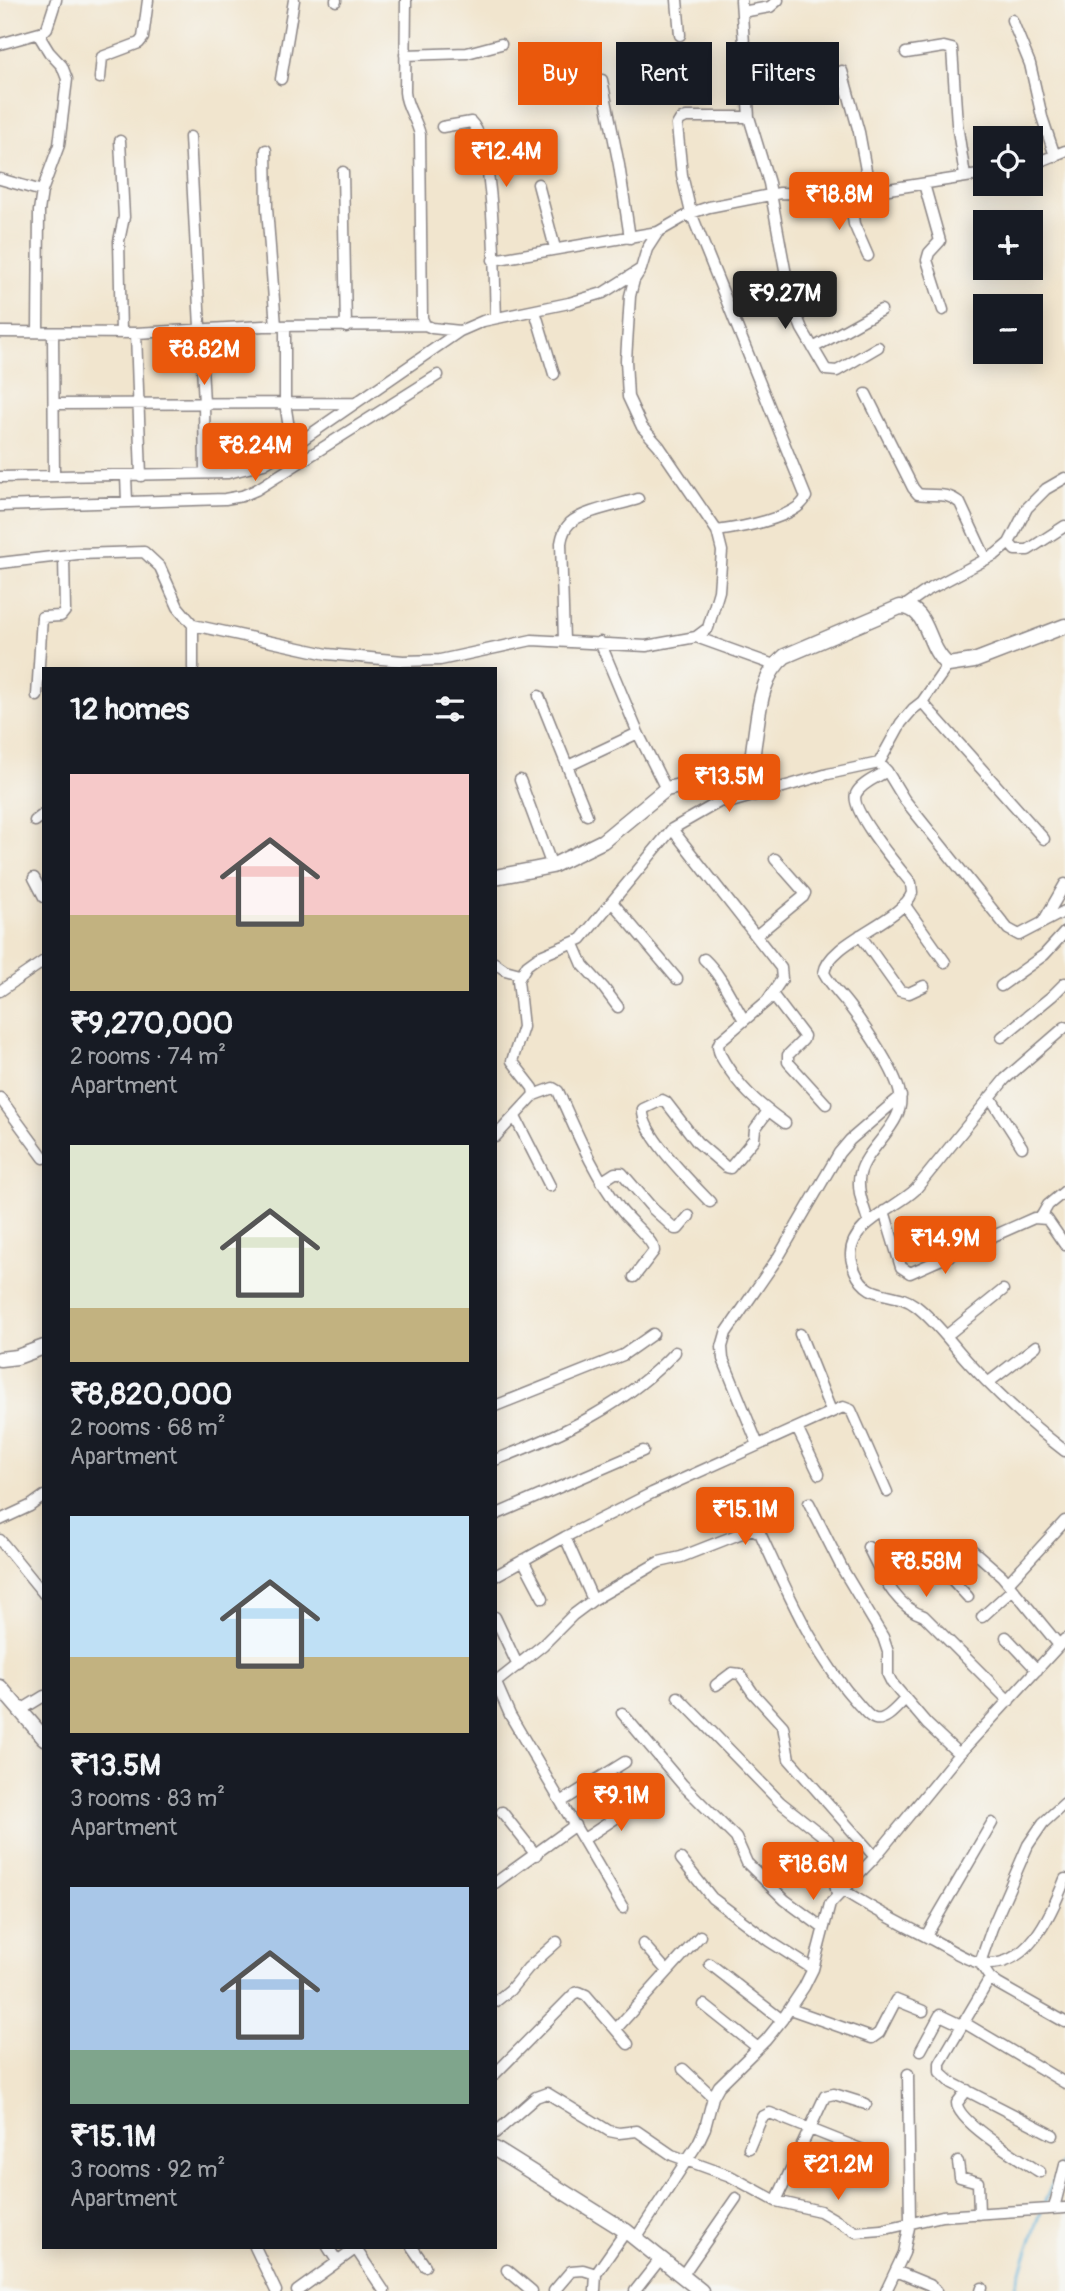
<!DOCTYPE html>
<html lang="en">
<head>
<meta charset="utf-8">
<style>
  :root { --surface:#171b24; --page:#242831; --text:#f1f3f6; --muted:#9ea1a6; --accent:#ea580c }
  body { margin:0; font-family:Pangolin,sans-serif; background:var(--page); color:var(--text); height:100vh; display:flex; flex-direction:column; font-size:26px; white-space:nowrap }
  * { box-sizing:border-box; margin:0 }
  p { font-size:23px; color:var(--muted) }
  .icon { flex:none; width:38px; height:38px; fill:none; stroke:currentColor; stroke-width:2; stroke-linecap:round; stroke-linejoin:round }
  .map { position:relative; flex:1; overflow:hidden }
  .side { position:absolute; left:42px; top:667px; width:455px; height:1582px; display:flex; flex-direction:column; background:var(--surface); border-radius:0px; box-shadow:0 4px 18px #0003 }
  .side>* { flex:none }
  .top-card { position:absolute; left:518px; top:42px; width:441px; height:63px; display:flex; gap:14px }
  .tools { position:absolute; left:973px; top:126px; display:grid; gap:14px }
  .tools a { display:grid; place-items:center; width:70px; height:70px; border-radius:0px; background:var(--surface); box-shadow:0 4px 18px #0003; font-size:35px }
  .price { position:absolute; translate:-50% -60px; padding:0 16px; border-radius:7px; background:var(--accent); color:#fff; font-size:23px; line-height:46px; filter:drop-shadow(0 2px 4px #0008) }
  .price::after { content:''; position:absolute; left:50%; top:42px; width:21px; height:16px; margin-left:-10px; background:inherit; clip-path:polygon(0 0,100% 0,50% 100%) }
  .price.selected { background:#222; color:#fff }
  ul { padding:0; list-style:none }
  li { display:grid; align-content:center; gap:14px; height:371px; padding:0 28px }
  li span { display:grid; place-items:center; height:217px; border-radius:0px; color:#555 }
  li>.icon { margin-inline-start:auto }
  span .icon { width:126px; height:126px; fill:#fffc; stroke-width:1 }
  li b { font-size:30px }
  h2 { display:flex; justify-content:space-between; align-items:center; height:84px; padding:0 28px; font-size:30px }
  .chip { padding:0 24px; border-radius:0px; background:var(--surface); box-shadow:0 4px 18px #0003; font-size:24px; line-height:63px }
  .chip.selected { background:var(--accent); color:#fff }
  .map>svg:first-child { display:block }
</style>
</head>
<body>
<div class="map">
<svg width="1065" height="2291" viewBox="0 0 1065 2291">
  <rect width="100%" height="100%" fill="#f6f6f2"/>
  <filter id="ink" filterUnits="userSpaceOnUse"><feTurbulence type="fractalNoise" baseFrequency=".0143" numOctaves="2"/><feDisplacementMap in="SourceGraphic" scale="14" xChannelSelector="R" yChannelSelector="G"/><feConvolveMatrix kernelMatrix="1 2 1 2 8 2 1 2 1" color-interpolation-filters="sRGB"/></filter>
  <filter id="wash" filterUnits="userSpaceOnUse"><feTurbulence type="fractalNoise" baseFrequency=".00686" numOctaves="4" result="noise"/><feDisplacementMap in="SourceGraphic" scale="28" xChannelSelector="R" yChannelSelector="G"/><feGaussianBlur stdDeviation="1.57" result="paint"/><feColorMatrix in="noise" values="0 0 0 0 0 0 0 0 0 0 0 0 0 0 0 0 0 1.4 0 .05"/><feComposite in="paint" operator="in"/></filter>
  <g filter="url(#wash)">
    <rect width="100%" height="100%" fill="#f1e5ce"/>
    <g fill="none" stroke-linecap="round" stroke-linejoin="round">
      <path stroke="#61b3dc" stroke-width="2.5" d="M1043 2206 1065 2154
        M1014 2291 1041 2212"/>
    </g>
  </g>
  <g filter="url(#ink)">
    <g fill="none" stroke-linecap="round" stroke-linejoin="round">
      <g stroke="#8a8484" stroke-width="13">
        <path id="minor" d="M406 0 405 92C406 108 417 119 420 135L422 318 425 325
          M677 0 680 35
          M741 0 749 117 769 183 791 302 802 329 826 370 837 371 878 347
          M336 1V0
          M742 12 770 7 778 0
          M1012 20 1030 64 1042 117 1055 156
          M0 44 43 32 47 28 56 0
          M906 53 944 47 952 49 957 124 965 176
          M405 55 467 53 501 44
          M842 71 859 132 870 192
          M100 78 102 57 139 43 143 38 148 0
          M281 79 294 0
          M602 80 619 165 630 238
          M442 127 471 122C496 145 494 280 496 318
          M190 137 204 403 205 473
          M120 141 124 217 119 241 121 332
          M266 150 267 208 276 326
          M1031 165 1065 151
          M343 172 346 327
          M0 179 42 191
          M538 184 555 248
          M924 184 940 241 929 253 927 260 943 310
          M850 195 854 224 868 256
          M493 260 658 232
          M535 311 554 374
          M285 326V403L292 447
          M0 332 136 333 263 326 425 325 432 328 460 331
          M38 332 39 211 42 191 59 145 67 79 62 66 49 52 38 34
          M53 333 54 476
          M136 333 141 476
          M813 348 881 310
          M866 394 913 488 918 494C935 497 946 491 960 503L986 559
          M54 404 355 403
          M126 476 127 501
          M0 477 228 473 264 464 292 447 460 331 483 321 569 303 603 293 641 269 647 249 658 232 691 213 709 207 780 193 850 195 985 174
          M0 506 225 499 242 496 256 490 438 375
          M717 531C738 528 798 518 806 497L691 213 682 175 677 125 680 120 686 117H749
          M1009 543 1015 550H1028L1065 526
          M0 563 78 554 144 552 160 567 178 607 193 625 327 654 403 661 440 660 532 640 646 646 696 637 708 628 719 591 722 551 717 531 659 446 642 427 628 397 626 360 630 296 634 280 641 269
          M903 607 926 591 996 554 1009 543 1027 508 1046 489 1065 478
          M696 637 774 665
          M564 641 561 543C562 536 564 529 570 523 583 511 619 505 638 499
          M600 642 638 733 666 789
          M193 668V625
          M37 696 42 617 61 616 65 611 64 556
          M539 696 587 815
          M922 702 1044 839
          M879 763 901 723 913 709 922 702 948 665
          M568 766 638 733
          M520 780 552 866
          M728 803 828 774 879 763 887 771 904 799 1008 929 1019 935 1065 911
          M35 821 44 814
          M672 829 781 968 782 979 767 1001 720 1041 718 1046C719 1056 725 1063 731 1072 746 1094 763 1107 785 1123
          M34 878 44 897
          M612 902 677 979
          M904 904 945 962
          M1043 922 1065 884
          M757 935 803 897 805 893 775 859
          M860 935 900 991 909 993 924 986
          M574 944 583 965 603 987 618 1007
          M704 959C722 976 731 999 744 1020
          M495 963 505 970 520 974
          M1001 986 1044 955 1065 932
          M0 991 44 961
          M772 994 804 1036 803 1040 788 1055V1062L826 1104
          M1065 1027 1005 1079 915 1190C896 1208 850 1224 851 1255 851 1261 853 1266 855 1271 868 1302 894 1289 916 1306 937 1322 953 1346 971 1365 1000 1396 1031 1425 1065 1451
          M1002 1037 1052 996 1065 983
          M534 1095 553 1088 558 1091C577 1133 593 1173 621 1210 629 1221 654 1240 654 1251L634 1277
          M990 1097 1022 1147
          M0 1098 44 1158
          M515 1117 550 1186
          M495 1137 534 1095 533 1088 512 1061 523 1027 518 980 527 965 538 957 581 939 672 829 740 790 744 786 748 771
          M601 1182 615 1173H622L653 1209 675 1229H678L689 1216
          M710 1202C694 1185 640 1133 643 1109L662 1100 666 1102 697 1142 726 1167 730 1168 754 1139 755 1129 768 1111
          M884 1211 901 1267 910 1273 1034 1218 1047 1219 1065 1245
          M1041 1217 1048 1205 1065 1191
          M868 1221C864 1207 856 1189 860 1174 867 1145 909 1123 899 1090 893 1067 865 1027 850 1007 842 996 831 986 824 973 828 942 902 921 912 893L911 883C900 869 849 810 856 794 861 783 878 777 887 771
          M800 1334 831 1411
          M946 1336 1003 1290
          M989 1382 1036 1346
          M495 1406 623 1355 653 1334
          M797 1428 819 1474
          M758 1445 723 1359 722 1347 726 1333 779 1256 839 1153 850 1140 901 1096
          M495 1460C561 1435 626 1405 675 1352
          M809 1503 843 1570 883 1637 888 1652V1675L892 1683 927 1724 959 1754
          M495 1515 643 1451
          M0 1520 30 1506 44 1496
          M565 1537 593 1600
          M0 1540 44 1594
          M868 1547C882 1574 894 1606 924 1616L1009 1701
          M523 1560 543 1598
          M495 1576 565 1537 652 1493 843 1407 851 1410 887 1492
          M1008 1583 1065 1521
          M968 1597 947 1574 971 1549 1002 1576 1059 1645
          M495 1617 518 1666
          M982 1617 1013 1589
          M1006 1637 1037 1670
          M495 1683 543 1645 573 1615 593 1600 659 1562 681 1557 752 1529 760 1533C788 1593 814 1656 859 1705 864 1710 868 1717 875 1719 886 1722 898 1706 905 1699
          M496 1683 510 1715 623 1908
          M716 1685 732 1673 740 1674 753 1693 783 1726 789 1759 875 1857
          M678 1697 780 1802 828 1840 837 1895
          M21 1710 44 1696
          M622 1713 682 1784 736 1838 747 1863 785 1900 823 1928
          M561 1802 625 1762
          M1065 1803 1043 1823 1028 1845 992 1928 980 1963 990 1978 998 1984 1065 2022
          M502 1812 536 1855
          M584 1839 640 1802
          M681 1859 712 1898 769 1941 813 1969
          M495 1883 575 1825
          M843 1890C870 1908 898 1922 927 1937 944 1945 962 1959 980 1963 1027 1972 1052 1913 1065 1879
          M926 1936 992 1823
          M643 1944 667 1971
          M710 1964 782 2020
          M990 1978 940 2063V2072L952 2083 1053 2135
          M495 2002 510 1990 528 1968 557 1942
          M704 2005 758 2048
          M790 2009 872 2038 879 2033 896 2000 923 2011
          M963 2022 1065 2083
          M616 2029 700 1936
          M921 2050 940 2015 961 2025
          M683 2069 713 2097
          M495 2074 575 1993 579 1992 586 1995 628 2044
          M967 2090 957 2103C957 2122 1023 2161 1040 2172
          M495 2133 536 2097 547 2093 609 2131 619 2133 637 2131 672 2155 730 2176 776 2201 820 2211 856 2232 881 2230 942 2216 1065 2208
          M749 2148 762 2117 770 2113 868 2152
          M958 2162 960 2177 978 2182 979 2214
          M776 2201 825 2096 834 2094 866 2104
          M1054 2208 1065 2165
          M636 2238 698 2143 705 2128 713 2097 719 2086 766 2040 782 2020 804 1987 813 1969 830 1904 875 1857 959 1754 1065 1639
          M255 2247 276 2291
          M328 2247 337 2261
          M412 2247 425 2266
          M356 2249 384 2291
          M507 2270 532 2291
          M896 2271 930 2285 936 2291
          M682 2276 736 2198
          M297 2291 358 2247
          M554 2291 571 2271 583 2270 596 2274
          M595 2291 596 2274 626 2231
          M635 2291 661 2258
          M886 2291 904 2253 910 2222 908 2074
          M981 2291 982 2288"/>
      </g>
      <g stroke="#8a8484" stroke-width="17">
        <path id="tertiary" d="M495 877 552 866 603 841 666 789 748 771C752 763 753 754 754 744 759 714 759 677 785 656L900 607C930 606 925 647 948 665L974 661 1065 626
          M0 1359 17 1357 44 1347
          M0 1687 44 1738
          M495 2149 626 2231 701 2291"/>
      </g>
      <use href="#minor" stroke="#fff" stroke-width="10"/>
      <use href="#tertiary" stroke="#fff" stroke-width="14"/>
    </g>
  </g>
</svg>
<div class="tools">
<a><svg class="icon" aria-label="locate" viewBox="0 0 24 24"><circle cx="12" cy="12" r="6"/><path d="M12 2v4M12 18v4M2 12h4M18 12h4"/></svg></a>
<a>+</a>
<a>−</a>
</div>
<b class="price" style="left:506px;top:189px">₹12.4M</b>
<b class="price" style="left:839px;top:232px">₹18.8M</b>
<b class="price selected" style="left:785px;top:331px">₹9.27M</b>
<b class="price" style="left:204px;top:387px">₹8.82M</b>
<b class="price" style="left:255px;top:483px">₹8.24M</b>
<b class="price" style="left:729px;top:814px">₹13.5M</b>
<b class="price" style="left:945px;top:1276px">₹14.9M</b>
<b class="price" style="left:745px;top:1547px">₹15.1M</b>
<b class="price" style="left:926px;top:1599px">₹8.58M</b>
<b class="price" style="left:621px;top:1833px">₹9.1M</b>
<b class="price" style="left:813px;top:1902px">₹18.6M</b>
<b class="price" style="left:838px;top:2202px">₹21.2M</b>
<div class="top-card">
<a class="chip selected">Buy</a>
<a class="chip">Rent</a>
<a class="chip">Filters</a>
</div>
<section class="side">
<h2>12 homes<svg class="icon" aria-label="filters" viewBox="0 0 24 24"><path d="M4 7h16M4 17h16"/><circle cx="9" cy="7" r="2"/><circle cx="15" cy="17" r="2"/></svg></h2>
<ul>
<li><span style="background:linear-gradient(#f6c9c9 65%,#c2b280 0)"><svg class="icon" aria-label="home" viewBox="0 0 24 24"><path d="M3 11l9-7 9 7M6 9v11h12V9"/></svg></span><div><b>₹9,270,000</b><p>2 rooms · 74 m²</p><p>Apartment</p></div></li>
<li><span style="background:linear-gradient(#dfe7d0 75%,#c2b280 0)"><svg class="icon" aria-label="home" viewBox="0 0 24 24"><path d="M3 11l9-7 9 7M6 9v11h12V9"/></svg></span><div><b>₹8,820,000</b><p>2 rooms · 68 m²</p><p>Apartment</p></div></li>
<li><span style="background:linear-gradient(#bfe0f5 65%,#c2b280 0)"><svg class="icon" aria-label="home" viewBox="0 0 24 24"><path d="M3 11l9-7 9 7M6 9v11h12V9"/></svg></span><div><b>₹13.5M</b><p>3 rooms · 83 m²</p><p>Apartment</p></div></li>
<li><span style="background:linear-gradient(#a9c7e8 75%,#7fa58c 0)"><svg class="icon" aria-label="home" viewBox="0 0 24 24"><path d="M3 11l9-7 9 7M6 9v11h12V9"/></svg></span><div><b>₹15.1M</b><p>3 rooms · 92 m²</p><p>Apartment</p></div></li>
</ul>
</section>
</div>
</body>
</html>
